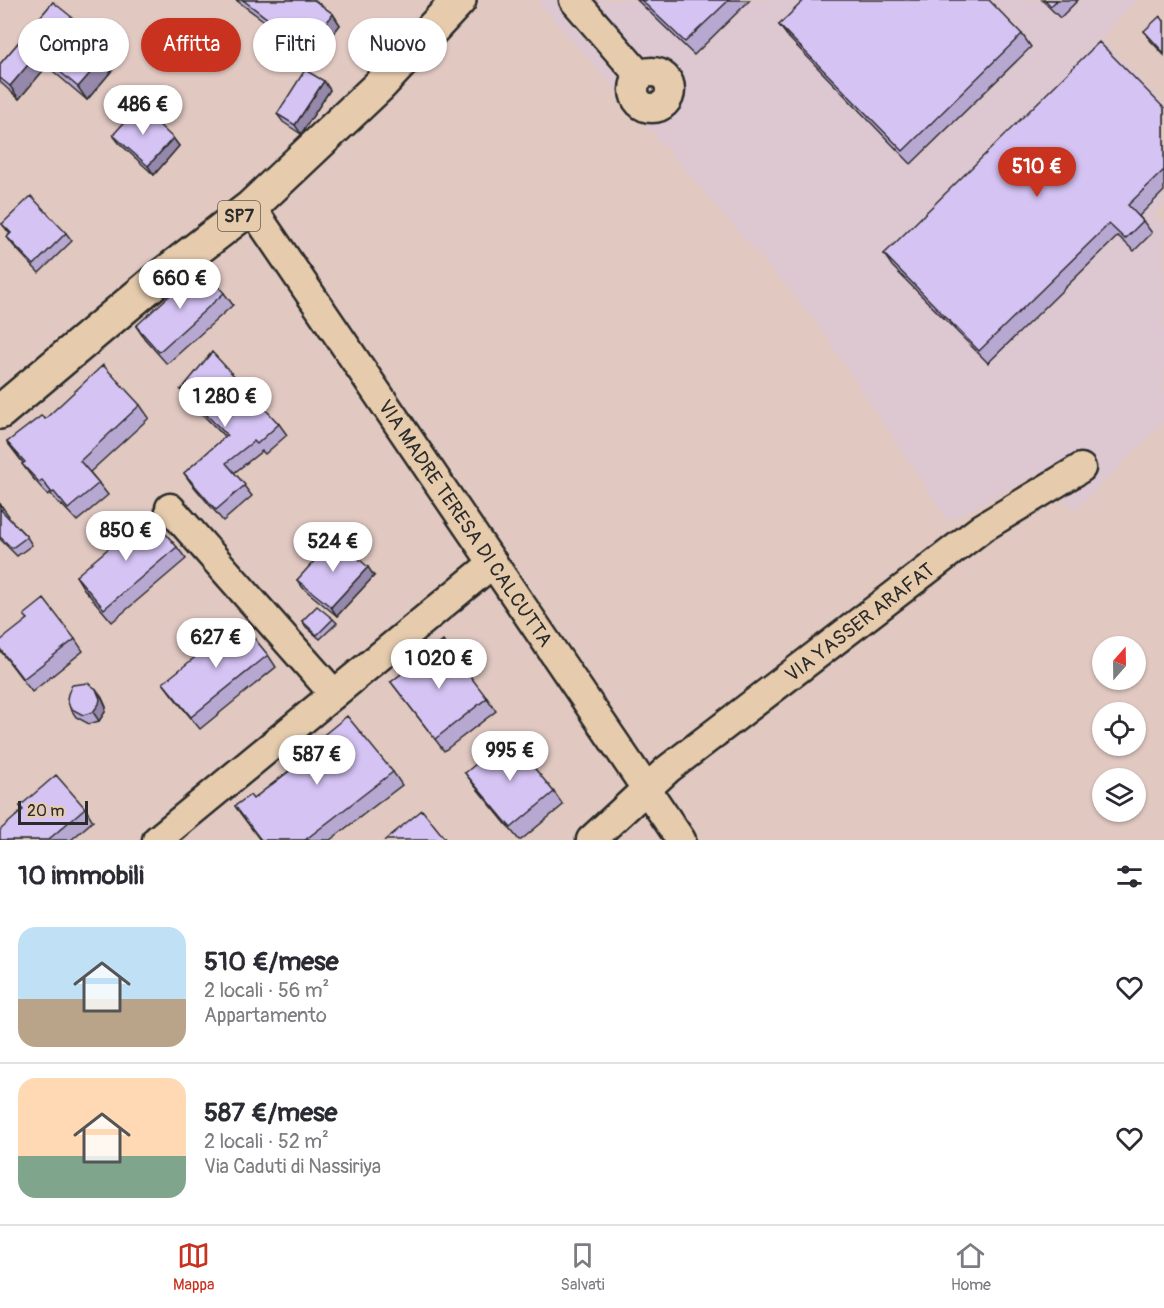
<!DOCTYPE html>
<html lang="it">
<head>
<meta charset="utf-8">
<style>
  :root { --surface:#fff; --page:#f2f2f3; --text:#2b2b33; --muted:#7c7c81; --line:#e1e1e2; --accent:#c8321e }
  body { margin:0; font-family:Pangolin,sans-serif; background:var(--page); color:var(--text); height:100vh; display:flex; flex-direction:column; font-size:22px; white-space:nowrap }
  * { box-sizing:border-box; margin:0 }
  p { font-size:20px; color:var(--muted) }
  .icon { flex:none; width:33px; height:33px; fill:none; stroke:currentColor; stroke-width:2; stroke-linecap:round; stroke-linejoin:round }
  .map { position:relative; height:840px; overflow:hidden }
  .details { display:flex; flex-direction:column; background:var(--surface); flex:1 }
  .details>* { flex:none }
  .guide { position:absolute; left:18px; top:18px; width:600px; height:54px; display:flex; gap:12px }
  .needle { width:39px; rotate:20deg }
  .buttons { position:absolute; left:1092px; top:636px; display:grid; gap:12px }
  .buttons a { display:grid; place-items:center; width:54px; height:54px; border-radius:50%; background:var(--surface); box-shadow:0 2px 4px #0004; font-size:30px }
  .scale { position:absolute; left:18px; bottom:15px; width:70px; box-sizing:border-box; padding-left:6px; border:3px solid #2b2b2b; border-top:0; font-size:16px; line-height:21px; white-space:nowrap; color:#2b2b2b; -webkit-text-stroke:4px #e6ccad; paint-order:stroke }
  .price { position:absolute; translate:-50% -51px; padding:0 14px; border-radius:21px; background:#fff; color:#222; font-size:20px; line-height:39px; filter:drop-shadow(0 2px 3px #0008) }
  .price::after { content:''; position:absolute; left:50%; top:36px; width:18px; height:14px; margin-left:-9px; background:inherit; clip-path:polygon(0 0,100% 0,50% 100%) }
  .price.active { background:var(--accent); color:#fff }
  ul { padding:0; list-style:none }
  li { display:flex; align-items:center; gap:18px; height:150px; padding:0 18px }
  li+li { border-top:2px solid var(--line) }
  li span { display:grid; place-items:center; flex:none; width:168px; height:120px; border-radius:18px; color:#555 }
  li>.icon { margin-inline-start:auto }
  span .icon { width:72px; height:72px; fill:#fffc; stroke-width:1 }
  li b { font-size:26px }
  h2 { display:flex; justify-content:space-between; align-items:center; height:72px; padding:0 18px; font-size:26px }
  .tag { padding:0 21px; border-radius:27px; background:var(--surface); box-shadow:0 2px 4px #0004; font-size:21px; line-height:54px }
  .tag.active { background:var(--accent); color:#fff }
  .tab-bar { display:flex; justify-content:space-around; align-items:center; height:84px; border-top:2px solid var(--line); background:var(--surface); font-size:16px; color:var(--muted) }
  .tab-bar a { display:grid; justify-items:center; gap:3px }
  .tab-bar .active { color:var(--accent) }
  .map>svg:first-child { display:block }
</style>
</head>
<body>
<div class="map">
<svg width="1164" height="840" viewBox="0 0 1164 840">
  <rect width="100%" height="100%" fill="#e1c9c2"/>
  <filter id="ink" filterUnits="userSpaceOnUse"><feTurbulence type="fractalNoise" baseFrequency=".0167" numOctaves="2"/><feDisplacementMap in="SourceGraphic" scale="12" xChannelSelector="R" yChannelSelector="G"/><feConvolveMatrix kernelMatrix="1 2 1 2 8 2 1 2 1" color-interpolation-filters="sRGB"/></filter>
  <g filter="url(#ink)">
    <path fill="#ddc7d1" d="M537 0H1137L1101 38 1164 103V203L1153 214 1164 225V421L1075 511 1040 473 948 521 813 317Z"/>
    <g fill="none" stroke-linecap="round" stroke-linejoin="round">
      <g stroke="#2b2b2b" stroke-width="33">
        <g id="minor">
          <path d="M574 0 640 76"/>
          <circle cx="652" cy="90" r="18"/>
          <path id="s1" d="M251 207 681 840"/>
          <path d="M170 508 334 694"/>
          <path d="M157 840 493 563"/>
          <path id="s2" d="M591 840 668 769 982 528 1081 468"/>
        </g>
      </g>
      <g stroke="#2b2b2b" stroke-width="38">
        <path id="major" d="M0 412 158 279 251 207 379 86 459 0"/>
      </g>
      <use href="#minor" stroke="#e6ccad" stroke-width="28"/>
      <use href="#major" stroke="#e6ccad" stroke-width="33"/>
    </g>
    <path fill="#b7a8d2" stroke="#2b2b2b" stroke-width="1.5" d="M236 0H314L333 14 340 25 310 64 277 39 269 28 271 26Z
      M637 0H750L694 55Z
      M1042 0H1078L1060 18Z
      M53 2 97 44 95 47 114 68 87 100 47 66 19 99 0 82V64Z
      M1164 21V55L1150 40 1144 31Z
      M779 25 1022 34 1031 47 911 164 788 37Z
      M324 81 330 90 301 134 283 122 277 114Z
      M1164 108V191L1139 216 1143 221 1152 233 1134 251 1118 236 988 363 892 266 884 254Z
      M113 135 173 138 179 146 154 175 119 143Z
      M2 224 66 233 72 241 39 273 13 245 7 237 10 234Z
      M224 293 233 305 167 364 144 338 136 326Z
      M181 390 279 424 287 435 265 454 262 451 234 473 252 496 223 521 191 483 184 473 225 437 188 400Z
      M140 405 149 418 90 472 108 495 77 521 62 505 61 506 50 493 48 495 31 476 22 464 23 463 7 442 45 419Z
      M0 504 9 516 8 517 27 537 32 545 17 556 0 539Z
      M177 547 186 559 112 622 84 589 76 576Z
      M374 576 337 616 303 588 297 580Z
      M28 619 75 639 83 651 32 692 0 650Z
      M333 619 337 623 320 639 305 626 302 621Z
      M268 655 276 667 200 729 172 695 163 683Z
      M391 682 487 698 496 711 444 751Z
      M96 689 102 698 106 707 105 712 99 721 89 724 76 717 70 708Z
      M304 751 393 772 402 785 330 840H260L235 806 253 799 308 756Z
      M465 773 554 792 563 805 521 840H519L474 785Z
      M20 806 85 808 93 821 71 840H0L23 811Z"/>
    <path fill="#9588ab" stroke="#2b2b2b" stroke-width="1.5" d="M333 14 340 25 310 64 303 54Z
      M89 31 97 44 92 50 83 38Z
      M38 53 47 66 19 99 10 86Z
      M105 56 114 68 87 100 78 87Z
      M324 81 330 90 301 134 295 125Z
      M173 138 179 146 154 175 148 166Z
      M368 567 374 576 337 616 331 607Z
      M96 689 102 698 106 707 105 712 99 721 93 712Z"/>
    <path fill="#d5c3f4" stroke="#2b2b2b" stroke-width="1.5" d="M243 0H314L333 14 303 54 269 28 273 23Z
      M641 0H729L685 42Z
      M804 0H989L1022 34 903 151 779 25Z
      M1045 0H1057L1051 6Z
      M53 2 89 31 83 38 105 56 78 87 38 53 10 86 0 78V64Z
      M1160 16 1164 21V53L1144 31Z
      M1099 42 1164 108V170L1128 205 1143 221 1125 239 1109 224 979 351 884 254Z
      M305 70 324 81 295 125 277 114Z
      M139 106 173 138 148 166 113 135Z
      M31 196 66 233 34 265 7 237 11 233 2 224Z
      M201 267 224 293 159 352 136 326Z
      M212 352 279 424 257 444 254 441 226 463 245 485 216 510 184 473 227 435 181 390Z
      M103 365 140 405 80 461 99 483 68 509 54 492 52 493 42 480 39 482 22 464 25 462 7 442 41 416 45 419Z
      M0 504 3 508 1 510 27 537 12 548 0 537Z
      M149 514 177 547 104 609 76 576Z
      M335 538 368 567 331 607 297 580Z
      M44 599 75 639 23 679 0 649V641L28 619 24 615Z
      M317 606 333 619 317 635 302 621Z
      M240 621 268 655 191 717 163 683Z
      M443 641 487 698 435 739 391 682Z
      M88 683 96 689 100 699 99 704 93 712 83 715 70 708 67 699 68 694 72 685Z
      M347 716 393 772 305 840H261L235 806 250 795 253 799 309 756 304 751Z
      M509 737 554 792 511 828 465 773Z
      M56 775 85 808 48 840H0V830L23 810 20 806Z
      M422 810 446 840H385Z"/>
  </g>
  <g text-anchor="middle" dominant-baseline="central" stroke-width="4.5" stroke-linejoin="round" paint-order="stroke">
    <rect fill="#e6ccad" stroke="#635b52" stroke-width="1.5" x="218" y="201" width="42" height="30" rx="4.5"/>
    <g font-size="18" font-weight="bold" fill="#2b2b2b">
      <text x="239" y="216">SP7</text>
    </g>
    <g font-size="20" fill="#2b2b2b" stroke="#e6ccad">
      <text stroke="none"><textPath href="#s1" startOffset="382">VIA MADRE TERESA DI CALCUTTA</textPath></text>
      <text stroke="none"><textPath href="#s2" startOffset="346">VIA YASSER ARAFAT</textPath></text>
    </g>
  </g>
</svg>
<div class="buttons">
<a><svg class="needle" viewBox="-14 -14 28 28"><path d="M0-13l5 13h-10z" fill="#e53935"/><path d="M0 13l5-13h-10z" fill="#7c7c81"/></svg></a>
<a><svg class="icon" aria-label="locate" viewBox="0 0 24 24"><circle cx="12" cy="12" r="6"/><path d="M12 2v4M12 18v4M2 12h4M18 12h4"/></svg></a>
<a><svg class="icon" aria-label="layers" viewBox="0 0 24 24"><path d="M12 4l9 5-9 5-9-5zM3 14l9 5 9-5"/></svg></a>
</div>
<div class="scale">20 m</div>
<b class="price" style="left:143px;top:136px">486 €</b>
<b class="price active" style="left:1037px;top:198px">510 €</b>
<b class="price" style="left:180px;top:310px">660 €</b>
<b class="price" style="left:225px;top:428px">1 280 €</b>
<b class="price" style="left:126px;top:562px">850 €</b>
<b class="price" style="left:333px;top:573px">524 €</b>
<b class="price" style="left:216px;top:669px">627 €</b>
<b class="price" style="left:439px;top:690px">1 020 €</b>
<b class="price" style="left:510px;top:782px">995 €</b>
<b class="price" style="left:317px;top:786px">587 €</b>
<div class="guide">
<a class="tag">Compra</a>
<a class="tag active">Affitta</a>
<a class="tag">Filtri</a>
<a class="tag">Nuovo</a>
</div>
</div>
<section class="details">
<h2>10 immobili<svg class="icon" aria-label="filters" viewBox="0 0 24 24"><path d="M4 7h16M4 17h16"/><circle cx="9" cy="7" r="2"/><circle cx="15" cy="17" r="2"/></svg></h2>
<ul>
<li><span style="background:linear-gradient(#bfe0f5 60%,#b9a48a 0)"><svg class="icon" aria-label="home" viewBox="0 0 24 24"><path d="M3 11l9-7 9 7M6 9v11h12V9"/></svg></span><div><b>510 €/mese</b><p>2 locali · 56 m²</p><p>Appartamento</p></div><svg class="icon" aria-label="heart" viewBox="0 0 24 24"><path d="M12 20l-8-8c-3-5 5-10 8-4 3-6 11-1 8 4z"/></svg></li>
<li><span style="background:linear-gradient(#ffd9b3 65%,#7fa58c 0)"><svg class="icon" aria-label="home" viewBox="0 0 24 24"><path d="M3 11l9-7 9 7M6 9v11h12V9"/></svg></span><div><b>587 €/mese</b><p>2 locali · 52 m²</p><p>Via Caduti di Nassiriya</p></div><svg class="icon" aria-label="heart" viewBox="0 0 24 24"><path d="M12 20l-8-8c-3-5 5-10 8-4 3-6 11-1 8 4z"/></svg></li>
</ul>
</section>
<nav class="tab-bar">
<a class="active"><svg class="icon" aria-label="map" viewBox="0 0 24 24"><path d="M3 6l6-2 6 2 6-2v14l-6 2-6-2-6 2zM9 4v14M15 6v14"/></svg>Mappa</a>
<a><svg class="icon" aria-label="saved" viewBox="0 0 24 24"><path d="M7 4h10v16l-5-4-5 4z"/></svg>Salvati</a>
<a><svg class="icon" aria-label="home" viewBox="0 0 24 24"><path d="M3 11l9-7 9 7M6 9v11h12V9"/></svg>Home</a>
</nav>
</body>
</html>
